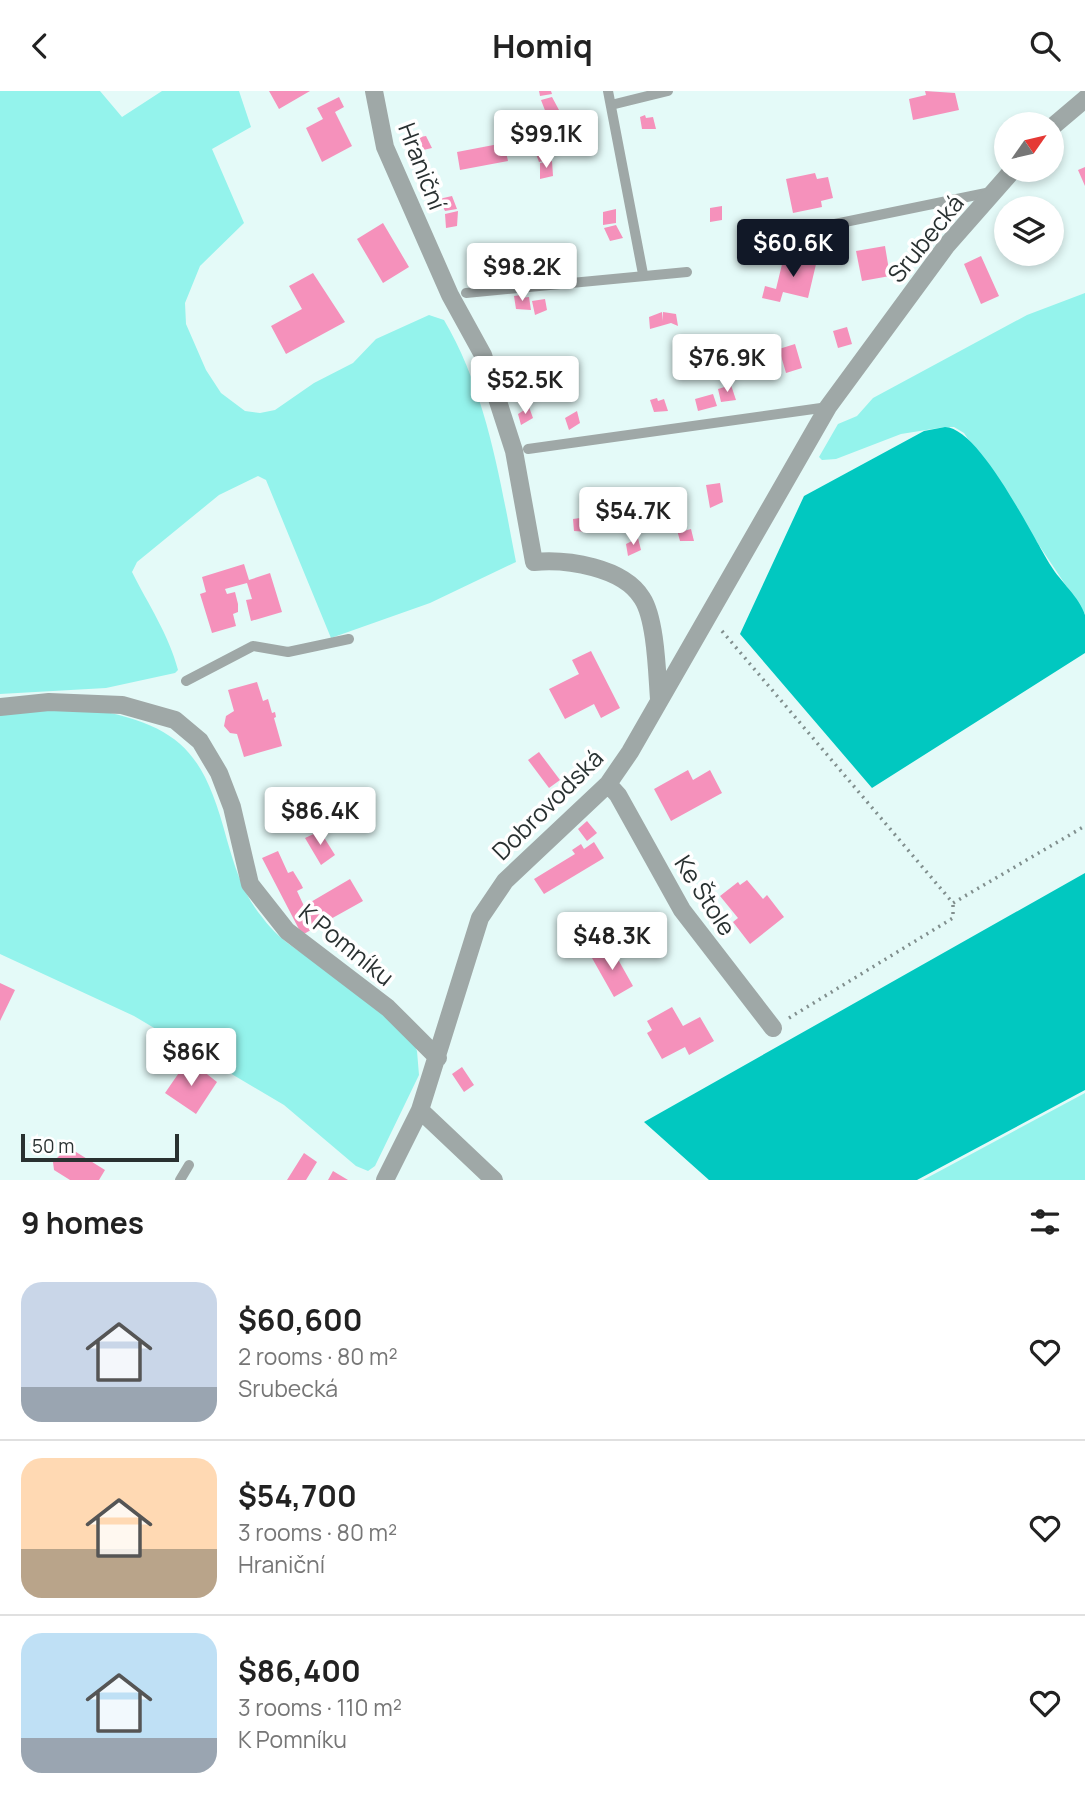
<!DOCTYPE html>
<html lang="en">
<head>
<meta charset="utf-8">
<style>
  :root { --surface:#fff; --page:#f6f6f6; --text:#222; --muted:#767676; --line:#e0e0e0; --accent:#111827 }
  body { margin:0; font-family:Manrope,sans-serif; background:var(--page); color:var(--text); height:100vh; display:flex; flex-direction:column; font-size:26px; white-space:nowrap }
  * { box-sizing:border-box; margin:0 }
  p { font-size:23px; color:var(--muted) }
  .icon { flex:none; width:38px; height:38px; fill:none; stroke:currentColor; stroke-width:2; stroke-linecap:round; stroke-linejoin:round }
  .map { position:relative; height:1089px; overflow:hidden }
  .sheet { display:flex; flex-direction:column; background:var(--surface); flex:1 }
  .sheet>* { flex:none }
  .needle { width:46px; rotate:56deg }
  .fabs { position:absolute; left:994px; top:21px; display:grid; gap:14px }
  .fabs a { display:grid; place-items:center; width:70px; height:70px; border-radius:50%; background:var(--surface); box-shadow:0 4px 10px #0003; font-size:35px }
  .scale { position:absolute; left:21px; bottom:18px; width:158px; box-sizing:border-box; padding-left:7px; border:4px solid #293131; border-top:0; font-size:19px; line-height:24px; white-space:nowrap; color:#293131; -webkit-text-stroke:5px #fff; paint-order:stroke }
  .price { position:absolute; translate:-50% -60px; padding:0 16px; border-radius:7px; background:#fff; color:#222; font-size:23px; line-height:46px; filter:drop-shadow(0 2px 4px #0008) }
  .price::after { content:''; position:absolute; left:50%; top:42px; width:21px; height:16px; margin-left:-10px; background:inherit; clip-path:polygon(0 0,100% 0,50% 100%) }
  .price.selected { background:var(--accent); color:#fff }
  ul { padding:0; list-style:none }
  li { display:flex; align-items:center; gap:21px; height:175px; padding:0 21px }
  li+li { border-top:2px solid var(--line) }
  li span { display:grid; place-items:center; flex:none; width:196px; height:140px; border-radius:21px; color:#555 }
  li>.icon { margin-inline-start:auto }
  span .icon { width:84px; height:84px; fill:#fffc; stroke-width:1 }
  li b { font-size:30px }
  h2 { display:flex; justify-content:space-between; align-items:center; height:84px; padding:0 21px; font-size:30px }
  header { display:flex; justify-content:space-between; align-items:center; height:91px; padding:0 21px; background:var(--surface); font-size:32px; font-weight:700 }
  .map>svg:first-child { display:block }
</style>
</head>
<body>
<header><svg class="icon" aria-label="back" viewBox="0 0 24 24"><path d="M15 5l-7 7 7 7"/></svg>Homiq<svg class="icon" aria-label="search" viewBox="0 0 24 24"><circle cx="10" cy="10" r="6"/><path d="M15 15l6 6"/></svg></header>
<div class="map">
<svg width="1085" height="1089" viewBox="0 0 1085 1089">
  <rect width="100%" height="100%" fill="#e4faf8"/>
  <path fill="#94f3ec" d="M0 0H100L122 26 162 0H239L251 36 212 58 244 132 200 175 185 212 186 233 206 279 221 302 245 320 260 322 275 319 314 292 353 272 376 248 429 224 444 229C487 302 500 389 516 471L430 512 331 547 266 389 258 385 219 404 137 471 132 481C148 513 169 544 178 579L175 582 106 597 0 603Z
    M1085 202V523L964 342 954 336H945L901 343 836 368 822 369 819 366 838 333 857 325 873 307 1027 224Z
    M88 617C181 635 203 659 227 749 235 777 243 803 262 826 283 855 310 865 337 885 363 904 386 927 411 947L417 960 419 984 375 1075 368 1080 356 1075 284 1014 134 925 0 863V623Z
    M1085 1002V1089H923Z"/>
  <path fill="#01c8c0" d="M945 336C980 337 1032 445 1051 475 1060 490 1080 507 1085 524 1085 535 1085 551 1085 562L872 697 740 543 804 405 924 340Z
    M1085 782V999L917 1089H709L644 1031Z"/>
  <path fill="#f591bb" d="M269 0H310L279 18Z
    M539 0H551L552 3 540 5Z
    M925 0 955 2 959 19 913 29 909 8 926 4Z
    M339 6 344 16 335 21 352 55 322 71 306 37 323 28 317 17Z
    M552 6 559 19 546 22 541 9Z
    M645 24 646 27 653 26 656 38H642L640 26Z
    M426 45 432 57 419 60 414 47Z
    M504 52 508 70 460 79 457 61Z
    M546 56 552 68 539 71 534 58Z
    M552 70 553 85 540 88V72Z
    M1085 76V95L1078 79Z
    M815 82 817 88 828 86 833 107 821 110 822 116 793 122 786 88Z
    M452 105 457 118 445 120 439 108Z
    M722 115V129L710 131V117Z
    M616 118V132L603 134V121Z
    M458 120 457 135 446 137 445 123Z
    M383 132 409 176 383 192 357 148Z
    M616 134 623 147 610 150 604 137Z
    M1052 143 1058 158 1052 160Z
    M523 152V155L530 154 532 166 519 165 516 153Z
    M514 153 517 166 504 172 501 159Z
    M885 155 890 185 862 190 856 160Z
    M784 165 802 170 803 166 817 169 808 207 783 201 780 211 762 207 765 195 776 198Z
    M981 165 999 205 981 213 964 173Z
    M313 182 345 231 286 263 271 235 302 218 289 195Z
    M521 204V207L529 206 531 219 516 218 514 205Z
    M545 208 547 219 535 224 532 210Z
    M662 221 663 230V221L676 223 678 235 671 232 650 238 649 226Z
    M847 236 852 253 838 257 833 240Z
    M795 253 802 277 786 282 779 258Z
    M731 294 736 309 721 311 718 298Z
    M713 303 717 315 698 320 695 308Z
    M657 307 658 310 664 308 668 320 654 321 650 309Z
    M529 316 533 327 521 334 518 323Z
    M577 320 580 332 569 339 565 327Z
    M720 392 723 411 710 417 706 394Z
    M638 412 641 424 628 430 625 418Z
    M580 427 581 430 587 429 589 441 574 440 573 428Z
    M683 437 684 440 691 438 694 450H680L677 439Z
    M638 447 641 459 628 465 626 453Z
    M244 473 249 489 270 482 282 521 251 530 246 509 252 508 247 492 225 498 227 503 235 501 238 513V521L233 523 236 535 212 542 200 503 206 501 202 486Z
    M591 560 620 617 601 627 594 613 565 628 549 598 579 583 572 569Z
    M257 591 263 610 268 608 272 622 275 621 276 626 274 627 282 655 244 666 237 643 230 642 224 635 226 625 234 620 228 599Z
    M539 661 560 689 549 697 528 669Z
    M688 679 693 689 710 679 722 702 671 730 654 698Z
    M587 730 597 742 587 750 578 738Z
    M320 740 335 764 321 774 305 747Z
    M594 751 604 767 544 803 534 788 575 763 572 759 581 753 584 758Z
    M278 760 288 782 293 780 301 793 303 797 297 800 304 815 350 788 363 810 302 844 262 767Z
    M747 789 763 808 767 804 784 826 750 853 733 831 738 827 720 805 738 791 740 794Z
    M611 856 633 895 614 906 592 867Z
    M0 892 15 899 0 930Z
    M672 916 683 935 700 926 714 950 689 964 685 956 662 968 647 942 652 939 647 930Z
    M185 973 198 976 217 991 196 1023 165 1002Z
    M462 976 474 994 464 1001 452 983Z
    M68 1056 105 1079 99 1089H70L54 1079 53 1071Z
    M304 1062 317 1071 306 1089H287Z
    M333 1080 348 1089H328Z"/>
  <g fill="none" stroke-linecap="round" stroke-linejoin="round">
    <path stroke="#818f8e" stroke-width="3.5" stroke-dasharray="2 5" stroke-linecap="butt" d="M722 540 953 812 1085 735
      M789 927 953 827V812"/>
    <path stroke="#9fa8a7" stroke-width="10" d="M608 0 643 183
      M611 14 668 0
      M835 133 991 101
      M466 202 687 181
      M528 358 828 316
      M186 590 253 555 288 561 349 548
      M180 1089 189 1074"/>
    <path stroke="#9fa8a7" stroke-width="18" d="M374 0 385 56 450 204 483 264 514 360 534 471C567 468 623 476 642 507 656 528 657 583 659 608
      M1052 36 1085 8
      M0 616 49 611 122 614 175 629 200 650 219 682 232 716 250 793 287 840 388 917 438 967
      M608 693 618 704 682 819 773 937
      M420 1019 494 1089
      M385 1089 420 1019 480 827 505 790 608 693 630 661 828 316 947 154 1013 79"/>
  </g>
  <g text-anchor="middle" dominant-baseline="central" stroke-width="7" stroke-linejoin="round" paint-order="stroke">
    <g font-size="24" fill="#293131" stroke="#fff">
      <text transform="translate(423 75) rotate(69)">Hraniční</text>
      <text transform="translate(925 147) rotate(-51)">Srubecká</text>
      <text transform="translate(547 713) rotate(-45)">Dobrovodská</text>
      <text transform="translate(706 804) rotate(57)">Ke Štole</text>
      <text transform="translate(347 853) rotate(39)">K Pomníku</text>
    </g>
  </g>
</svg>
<div class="fabs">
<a><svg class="needle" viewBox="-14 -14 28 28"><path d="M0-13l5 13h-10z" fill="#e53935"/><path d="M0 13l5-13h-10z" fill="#767676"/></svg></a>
<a><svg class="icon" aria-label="layers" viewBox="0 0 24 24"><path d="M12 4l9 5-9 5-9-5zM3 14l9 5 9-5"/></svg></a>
</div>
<div class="scale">50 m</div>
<b class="price" style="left:546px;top:79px">$99.1K</b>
<b class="price selected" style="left:793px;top:188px">$60.6K</b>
<b class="price" style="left:522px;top:212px">$98.2K</b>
<b class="price" style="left:727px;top:303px">$76.9K</b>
<b class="price" style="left:525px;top:325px">$52.5K</b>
<b class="price" style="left:633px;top:456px">$54.7K</b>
<b class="price" style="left:320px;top:756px">$86.4K</b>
<b class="price" style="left:612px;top:881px">$48.3K</b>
<b class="price" style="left:191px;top:997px">$86K</b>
</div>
<section class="sheet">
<h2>9 homes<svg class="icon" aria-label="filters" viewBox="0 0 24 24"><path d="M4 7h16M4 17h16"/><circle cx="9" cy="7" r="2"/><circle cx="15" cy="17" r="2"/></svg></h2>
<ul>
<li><span style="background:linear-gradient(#c9d6e8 75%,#9aa5b1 0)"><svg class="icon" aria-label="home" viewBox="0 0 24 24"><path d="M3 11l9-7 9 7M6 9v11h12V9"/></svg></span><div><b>$60,600</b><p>2 rooms · 80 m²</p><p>Srubecká</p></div><svg class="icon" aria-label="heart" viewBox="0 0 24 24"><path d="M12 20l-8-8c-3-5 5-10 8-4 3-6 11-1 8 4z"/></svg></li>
<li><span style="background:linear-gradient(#ffd9b3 65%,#b9a48a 0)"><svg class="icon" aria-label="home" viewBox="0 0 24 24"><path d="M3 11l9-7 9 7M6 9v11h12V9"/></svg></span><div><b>$54,700</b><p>3 rooms · 80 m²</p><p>Hraniční</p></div><svg class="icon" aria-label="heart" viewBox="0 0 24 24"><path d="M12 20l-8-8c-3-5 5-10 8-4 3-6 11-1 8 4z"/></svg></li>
<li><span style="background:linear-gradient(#bfe0f5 75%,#9aa5b1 0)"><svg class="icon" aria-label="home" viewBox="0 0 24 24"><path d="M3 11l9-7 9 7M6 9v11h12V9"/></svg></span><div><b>$86,400</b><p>3 rooms · 110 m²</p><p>K Pomníku</p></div><svg class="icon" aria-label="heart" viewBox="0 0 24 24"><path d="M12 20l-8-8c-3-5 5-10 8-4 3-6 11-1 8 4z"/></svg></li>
</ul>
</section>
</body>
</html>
